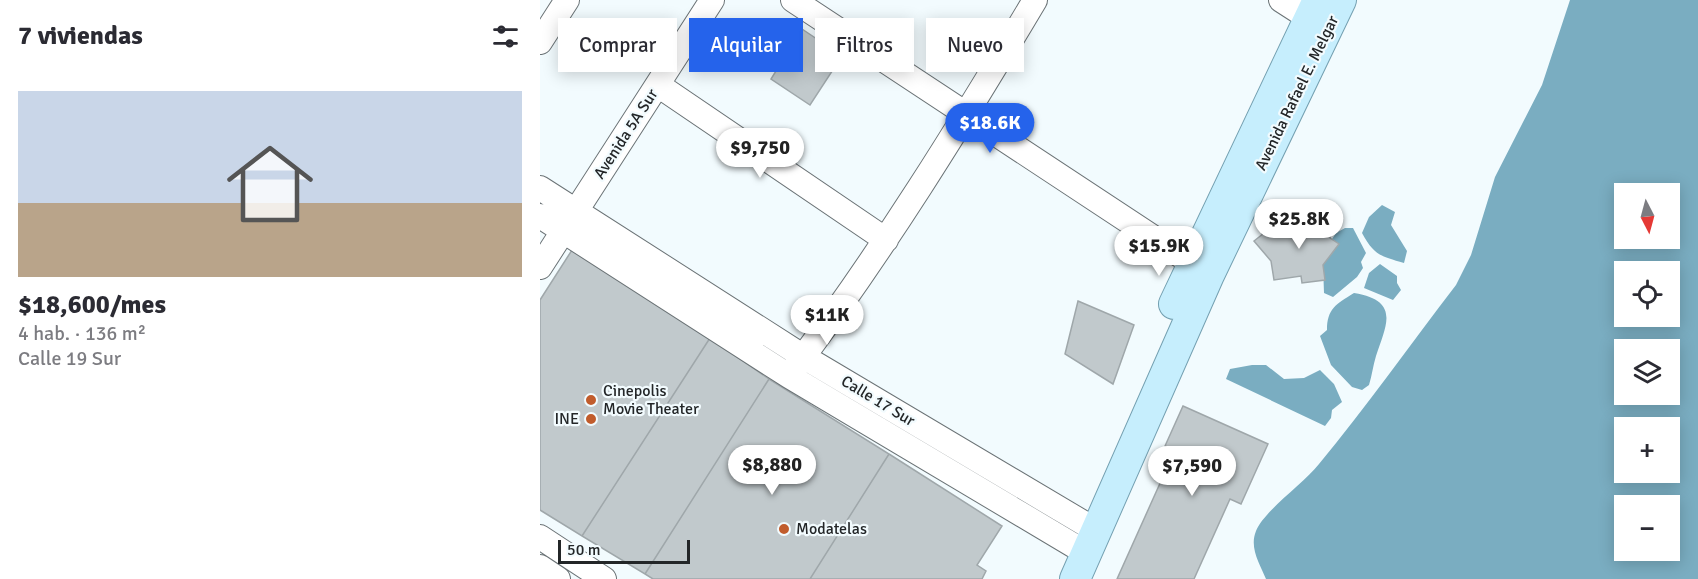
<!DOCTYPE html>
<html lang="es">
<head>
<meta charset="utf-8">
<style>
  :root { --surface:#fff; --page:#f2f2f3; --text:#2b2b33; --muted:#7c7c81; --accent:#2563eb }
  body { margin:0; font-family:Signika,sans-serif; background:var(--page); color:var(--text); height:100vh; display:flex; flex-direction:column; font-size:22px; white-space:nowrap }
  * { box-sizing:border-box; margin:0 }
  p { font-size:20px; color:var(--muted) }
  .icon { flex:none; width:33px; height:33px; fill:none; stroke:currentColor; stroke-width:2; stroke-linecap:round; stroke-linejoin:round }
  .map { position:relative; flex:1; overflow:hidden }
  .details { display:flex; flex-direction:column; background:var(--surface); width:540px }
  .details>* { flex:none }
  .guide { position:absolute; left:18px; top:18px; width:570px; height:54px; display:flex; gap:12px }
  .needle { width:39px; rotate:174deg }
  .controls { position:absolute; left:1074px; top:183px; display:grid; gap:12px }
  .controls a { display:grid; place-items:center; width:66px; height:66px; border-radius:0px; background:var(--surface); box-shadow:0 3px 15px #0003; font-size:30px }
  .scale { position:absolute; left:18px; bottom:15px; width:132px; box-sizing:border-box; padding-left:6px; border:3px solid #232628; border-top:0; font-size:16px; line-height:21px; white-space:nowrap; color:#232628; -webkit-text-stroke:4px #f2fbfe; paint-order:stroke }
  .price { position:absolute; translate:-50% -51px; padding:0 14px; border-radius:21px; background:#fff; color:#222; font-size:20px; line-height:39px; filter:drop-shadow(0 2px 3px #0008) }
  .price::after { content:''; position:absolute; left:50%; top:36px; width:18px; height:14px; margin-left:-9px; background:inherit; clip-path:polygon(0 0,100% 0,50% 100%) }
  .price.current { background:var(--accent); color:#fff }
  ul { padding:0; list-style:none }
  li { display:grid; align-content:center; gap:12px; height:318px; padding:0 18px }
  li span { display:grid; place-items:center; height:186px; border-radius:0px; color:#555 }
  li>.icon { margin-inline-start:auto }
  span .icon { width:108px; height:108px; fill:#fffc; stroke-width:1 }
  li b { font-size:26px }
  h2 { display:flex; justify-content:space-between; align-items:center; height:72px; padding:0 18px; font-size:26px }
  .tag { padding:0 21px; border-radius:0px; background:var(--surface); box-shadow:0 3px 15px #0003; font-size:21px; line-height:54px }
  .tag.current { background:var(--accent); color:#fff }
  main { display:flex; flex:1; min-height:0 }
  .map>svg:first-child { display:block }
</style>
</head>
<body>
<main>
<section class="details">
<h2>7 viviendas<svg class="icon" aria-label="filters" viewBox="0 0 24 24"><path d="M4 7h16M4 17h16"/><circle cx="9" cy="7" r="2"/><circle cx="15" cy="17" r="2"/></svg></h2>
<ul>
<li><span style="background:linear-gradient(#c9d6e8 60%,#b9a48a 0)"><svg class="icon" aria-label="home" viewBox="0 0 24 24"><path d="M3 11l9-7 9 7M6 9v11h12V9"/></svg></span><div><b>$18,600/mes</b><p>4 hab. · 136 m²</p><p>Calle 19 Sur</p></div></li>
</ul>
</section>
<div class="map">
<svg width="1158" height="579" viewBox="0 0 1158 579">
  <rect width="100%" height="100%" fill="#f2fbfe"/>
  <path fill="#7aadc1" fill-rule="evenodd" d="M1030 0H1158V579H726C720 564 709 548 716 531 724 511 763 484 779 464 826 407 870 345 916 285L931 255 955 177 1002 85ZM1084 194H1130V238H1084ZM1084 272H1130V316H1084ZM1084 350H1130V394H1084ZM1084 428H1130V472H1084ZM1084 506H1130V550H1084Z
    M842 205 855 212 851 225 867 251 864 263C840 256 834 255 822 233L829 217Z
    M805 228H813L826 253 821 262 823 268 817 277 793 297 784 293 783 265 799 244 792 239 796 233Z
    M840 264 857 276V283L861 290 853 300 824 288 829 273Z
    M814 293C861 301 846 325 836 356 833 366 832 375 829 385L822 390 812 387 791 365 780 336 787 330C787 309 796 304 814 293Z
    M712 365H726L744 379 764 378 780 370 794 384 802 402 792 410 791 418 785 426 686 379 690 369Z"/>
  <path fill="#c1c9cc" stroke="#9fa7aa" stroke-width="1.5" d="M262 29 302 56 270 105 231 79Z
    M773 213 794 224 790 238 799 244 783 265 785 280 762 283 761 276 734 280 731 261 714 241 733 226 764 230Z
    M32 250 170 338 42 536 0 510V300Z
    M538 301 594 325 573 384 525 354Z
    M170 338 229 379 105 574 42 536Z
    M229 379 349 454 270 579H113L105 574Z
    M643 406 728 444 701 504 690 499 654 579H577L635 450 625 446Z
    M349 454 462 526 437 565 446 571 442 579H270Z"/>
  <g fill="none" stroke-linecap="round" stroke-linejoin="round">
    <g stroke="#6b7376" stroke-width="26">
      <path id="minor" d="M253 0 667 273
        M741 0 783 27
        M0 42 27 0
        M118 85 346 240
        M0 188 264 357 557 531
        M0 216 249 376 548 554
        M0 267 172 0
        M254 369C342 252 420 126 495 0
        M0 537 64 579
        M0 567 18 579"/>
    </g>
    <g stroke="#74a0b1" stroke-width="32">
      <path id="major" d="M634 304 778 0
        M535 579 669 275 801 0"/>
    </g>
    <use href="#minor" stroke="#fff" stroke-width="24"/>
    <use href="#major" stroke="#c6eefd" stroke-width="30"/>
  </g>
  <g fill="#c15c2c" stroke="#f2fbfe" stroke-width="2">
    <circle cx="51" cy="400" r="6"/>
    <circle cx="51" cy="419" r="6"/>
    <circle cx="244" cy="529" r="6"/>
  </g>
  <g text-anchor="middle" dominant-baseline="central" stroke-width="4.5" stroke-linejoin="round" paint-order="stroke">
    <g font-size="16" fill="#232628" stroke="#f2fbfe">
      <text transform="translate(757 93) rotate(-64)">Avenida Rafael E. Melgar</text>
      <text transform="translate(86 134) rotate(-57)">Avenida 5A Sur</text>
      <text transform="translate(338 401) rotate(31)">Calle 17 Sur</text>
    </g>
    <g font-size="16" fill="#232628" stroke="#f2fbfe" text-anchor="start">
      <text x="63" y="391">Cinepolis<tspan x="63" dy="18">Movie Theater</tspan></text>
      <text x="39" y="419" text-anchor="end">INE</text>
      <text x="256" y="529">Modatelas</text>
    </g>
  </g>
</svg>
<div class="controls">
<a><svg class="needle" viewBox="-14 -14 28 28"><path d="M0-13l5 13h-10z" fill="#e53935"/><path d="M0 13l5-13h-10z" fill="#7c7c81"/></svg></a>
<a><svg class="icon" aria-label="locate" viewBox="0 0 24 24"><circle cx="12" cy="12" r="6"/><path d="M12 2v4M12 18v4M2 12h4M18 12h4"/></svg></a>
<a><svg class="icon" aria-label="layers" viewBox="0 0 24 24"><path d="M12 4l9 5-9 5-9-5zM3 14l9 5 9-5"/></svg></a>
<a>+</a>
<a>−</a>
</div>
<div class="scale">50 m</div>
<b class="price current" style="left:450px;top:154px">$18.6K</b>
<b class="price" style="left:220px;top:179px">$9,750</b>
<b class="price" style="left:759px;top:250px">$25.8K</b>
<b class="price" style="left:619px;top:277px">$15.9K</b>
<b class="price" style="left:287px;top:346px">$11K</b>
<b class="price" style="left:232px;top:496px">$8,880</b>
<b class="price" style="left:652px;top:497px">$7,590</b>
<div class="guide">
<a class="tag">Comprar</a>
<a class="tag current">Alquilar</a>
<a class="tag">Filtros</a>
<a class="tag">Nuevo</a>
</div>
</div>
</main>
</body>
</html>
